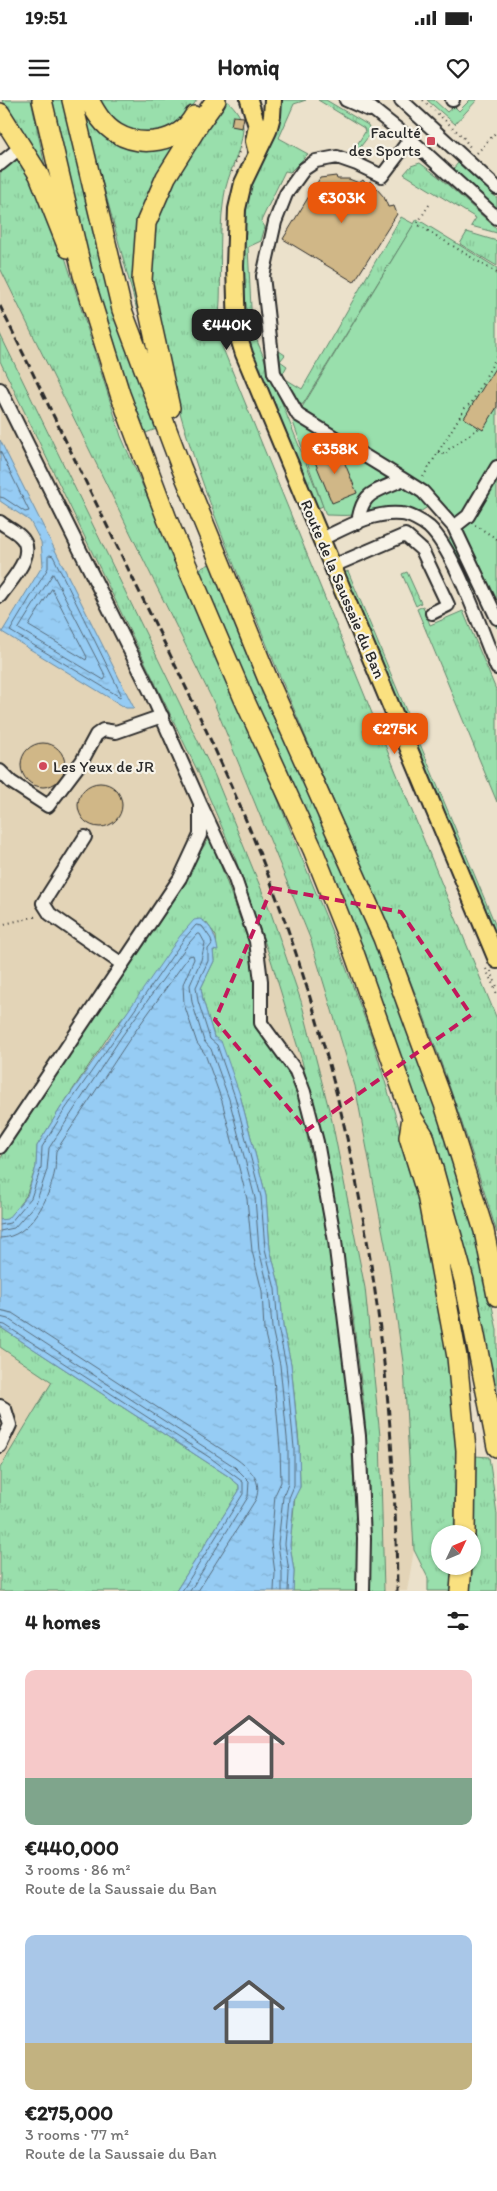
<!DOCTYPE html>
<html lang="en">
<head>
<meta charset="utf-8">
<style>
  :root { --surface:#fff; --page:#f6f6f6; --text:#222; --muted:#767676; --accent:#ea580c }
  body { margin:0; font-family:Itim,sans-serif; background:var(--page); color:var(--text); height:100vh; display:flex; flex-direction:column; font-size:19px; white-space:nowrap }
  * { box-sizing:border-box; margin:0 }
  p { font-size:16px; color:var(--muted) }
  .icon { flex:none; width:28px; height:28px; fill:none; stroke:currentColor; stroke-width:2; stroke-linecap:round; stroke-linejoin:round }
  .map { position:relative; height:1491px; overflow:hidden }
  .drawer { display:flex; flex-direction:column; background:var(--surface); flex:1 }
  .drawer>* { flex:none }
  .needle { width:32px; rotate:46deg }
  .tools { position:absolute; left:431px; top:1425px; display:grid; gap:10px }
  .tools a { display:grid; place-items:center; width:50px; height:50px; border-radius:50%; background:var(--surface); box-shadow:0 1px 4px #0004; font-size:25px }
  .price { position:absolute; translate:-50% -42px; padding:0 11px; border-radius:10px; background:var(--accent); color:#fff; font-size:16px; line-height:32px; filter:drop-shadow(0 1px 2px #0008) }
  .price::after { content:''; position:absolute; left:50%; top:30px; width:15px; height:11px; margin-left:-8px; background:inherit; clip-path:polygon(0 0,100% 0,50% 100%) }
  .price.active { background:#222; color:#fff }
  ul { padding:0; list-style:none }
  li { display:grid; align-content:center; gap:10px; height:265px; padding:0 25px }
  li span { display:grid; place-items:center; height:155px; border-radius:10px; color:#555 }
  li>.icon { margin-inline-start:auto }
  span .icon { width:90px; height:90px; fill:#fffc; stroke-width:1 }
  li b { font-size:21px }
  h2 { display:flex; justify-content:space-between; align-items:center; height:60px; padding:0 25px; font-size:21px }
  .status { display:flex; justify-content:space-between; align-items:center; height:35px; padding:0 25px; background:var(--surface); direction:ltr }
  .status svg { height:14px; fill:currentColor }
  header { display:flex; justify-content:space-between; align-items:center; height:65px; padding:0 25px; background:var(--surface); font-size:22px; font-weight:800 }
  .map>svg:first-child { display:block }
</style>
</head>
<body>
<div class="status"><b>19:51</b><svg viewBox="0 0 49 12"><path d="M0 12V9h3v3zM5 12V6h3v6zM10 12V3h3v9zM15 12V0h3v12zM26 1h20v11H26zM47 4h2v5h-2z"/></svg></div>
<header><svg class="icon" aria-label="menu" viewBox="0 0 24 24"><path d="M4 6h16M4 12h16M4 18h16"/></svg>Homiq<svg class="icon" aria-label="heart" viewBox="0 0 24 24"><path d="M12 20l-8-8c-3-5 5-10 8-4 3-6 11-1 8 4z"/></svg></header>
<div class="map">
<svg width="497" height="1491" viewBox="0 0 497 1491">
  <defs>
    <pattern id="grass-tufts" width="24" height="20" patternUnits="userSpaceOnUse" patternTransform="scale(1.25)"><rect width="24" height="20" fill="#99dfac"/><path d="M3 7l-1-3M5 7V3M7 7l1-3M15 17l-1-3M17 17v-4M19 17l1-3" fill="none" stroke="#84c094"/></pattern>
    <pattern id="water-ripples" width="26" height="14" patternUnits="userSpaceOnUse" patternTransform="scale(1.25)"><rect width="26" height="14" fill="#96ccf4"/><path d="M2 4q2-2 4 0t4 0M15 11q2-2 4 0t4 0" fill="none" stroke="#81afd1"/></pattern>
  </defs>
  <rect width="100%" height="100%" fill="#ebe1cb"/>
  <filter id="ink" filterUnits="userSpaceOnUse"><feTurbulence type="fractalNoise" baseFrequency=".02" numOctaves="2"/><feDisplacementMap in="SourceGraphic" scale="10" xChannelSelector="R" yChannelSelector="G"/><feConvolveMatrix kernelMatrix="1 2 1 2 8 2 1 2 1" color-interpolation-filters="sRGB"/></filter>
  <g filter="url(#ink)">
    <path fill="#e3d4b7" d="M0 168 214 603 310 838 355 986 389 1165 404 1269 414 1450 407 1491H384L380 1336 301 901 271 813 215 676 0 234Z
      M0 261 199 674 234 755 271 860 302 961 329 1070 352 1208 364 1306 369 1389V1491H0Z"/>
    <path fill="url(#grass-tufts)" stroke="#62856c" d="M2 0H31L46 71 12 13Z
      M48 0H65L159 328 143 334 114 249 94 184Z
      M96 0H197L180 23 167 32 132 33 115 24Z
      M282 0H306L294 4 279 38 308 54 290 72 285 71 261 121 265 127 261 141 248 147 252 228 323 406 318 408 253 261 244 228V110L252 78 273 39Z
      M318 0H326L368 25 371 33 358 50 353 51 365 32 364 28Z
      M427 0H434L447 12 454 6 459 11 470 0H477L455 24Z
      M227 1C235 6 244 21 243 30 241 53 227 74 224 97 217 142 224 189 217 234L497 919V1133C467 1035 434 936 394 841 347 731 298 622 253 511 219 429 186 346 166 259 158 225 145 187 149 151 154 104 195 45 218 3Z
      M88 12 105 32 185 35 156 86 141 206 137 210 84 14Z
      M14 58 25 60 41 89 65 157 121 336 270 680 341 854 372 938 409 1061 439 1180 457 1328 454 1434H440V1466H452L450 1491H428V1478L414 1450 404 1269 389 1165 355 986 310 838 214 603 0 168V73L15 61Z
      M420 63 439 77 497 129V133L471 126 476 118 404 74 411 66Z
      M458 63 497 98V110L453 69Z
      M401 117 414 124 303 304 295 306 277 269 276 249 285 255 280 261 287 266 283 273 284 278 302 289Z
      M467 132 497 141V166L460 144Z
      M0 234 215 676 271 813 301 901 332 1021 365 1188 380 1336 384 1491H369V1389L364 1306 352 1208 329 1070 302 961 271 860 234 755 199 674 0 261Z
      M212 463 403 906 459 1070 483 1163 497 1230V1308L437 1058 392 931 350 824 197 470Z
      M348 471 497 829V845L344 473Z
      M407 472 421 503 416 506 402 474Z
      M423 506 430 525 463 511 497 592V702L417 509Z
      M210 736 254 857 255 918 260 933 285 966 300 1002 331 1151 348 1293 356 1416 358 1491H293L294 1472 290 1445 295 1396 300 1387 299 1343 291 1264 283 1227 280 1188 270 1149 266 1096 240 995 214 937 203 900 201 888 214 861 213 849 217 851 216 836 206 822 113 929 60 1009 37 1046 36 1067 26 1096 7 1120H0V1059L158 821Z
      M0 1227 228 1376 239 1385V1391L176 1491H0V1368L52 1282 0 1247Z
      M475 1356 489 1357 497 1414V1491H466L469 1466H472Z"/>
    <path fill="#99dfac" stroke="#62856c" d="M417 119 497 168V528L448 442 451 435 429 406 420 412C397 404 378 413 354 415 345 416 335 415 326 415L293 322Z"/>
    <path fill="url(#water-ripples)" stroke="#6b8ca4" d="M0 340 134 608H126L2 532 43 465 41 442 30 421 0 401Z
      M200 819C212 825 216 838 218 851L213 850 214 861 201 888 203 900 214 937 221 941 240 995 266 1096 270 1149 280 1188 283 1227 291 1264 299 1347 300 1387 294 1399 290 1445 294 1472 293 1491H176L239 1391V1385L228 1376 0 1227V1120L7 1119 27 1096 36 1067 37 1046 60 1009 180 836 194 820Z"/>
    <g fill="none" stroke-linecap="round" stroke-linejoin="round">
      <path stroke="#566b7b" stroke-width="1" d="M0 351 29 411 25 412 4 398 0 397
        M50 455 53 456 121 594 120 597 10 531 48 468V457Z
        M53 474 106 577 104 580 19 529Z
        M52 489 87 557 86 560 29 526Z
        M0 1125 10 1123 31 1098 41 1068 42 1047 64 1011 184 839 196 825 202 826 211 839 212 844 208 849V861L196 887 198 901 210 939 217 945 235 997 261 1097 265 1149 275 1189 278 1227 286 1265 294 1348V1386L289 1398 285 1444 289 1472 288 1491
        M0 1131 14 1128 36 1103 47 1070 49 1048 122 936 189 843 197 834H200L205 843 201 860 190 885 192 902 204 941 211 949 229 999 255 1098 259 1150 269 1190 272 1228 280 1265 288 1348V1384L283 1397 278 1444 282 1472V1491
        M0 1138C31 1138 50 1097 55 1070 56 1064 55 1057 56 1051L129 940 189 856 193 855 194 859 183 884 184 904 197 943 205 954 222 1001 247 1099 252 1151 262 1191 264 1230 273 1267 280 1349 281 1382 275 1395 271 1443 275 1473 274 1491
        M0 1210 12 1213 238 1360C252 1371 262 1381 256 1399L198 1491
        M0 1217 8 1219 235 1367 249 1381 248 1397 190 1491
        M0 1224 5 1225 212 1359 243 1382V1394L182 1491"/>
    </g>
    <path fill="#d0b787" stroke="#2b2b2b" d="M233 16 244 17 242 28 231 26Z
      M336 76 337 79H349L359 83 363 80 367 85 370 81 384 97 388 107 394 106 397 114 354 182 283 139 320 78Z
      M497 265V307L483 330 464 318Z
      M336 348 339 349 357 393 332 403 313 357Z
      M21 665a22 22 0 1 1 44 0a22 22 0 1 1-44 0Z
      M78 705a22 22 0 1 1 44 0a22 22 0 1 1-44 0Z"/>
    <g fill="none" stroke-linecap="round" stroke-linejoin="round">
      <g stroke="#2b2b2b" stroke-width="16">
        <path id="minor" d="M346 0 369 10
          M361 0 410 39 497 118
          M401 0 497 88
          M452 0H453
          M0 64 22 46
          M0 289 151 593 200 703V735L180 778 0 1047
          M401 378 298 315 274 273 263 176 275 122 286 94 304 69 316 61 337 57 357 64 382 76 410 39
          M0 422C6 427 14 430 20 436 39 453 10 481 0 496
          M358 423C362 392 373 393 399 381L401 378 423 392 454 427 497 518
          M454 427 468 416 497 367
          M322 439C347 427 373 411 401 414 409 414 423 422 429 427 455 451 482 533 497 568
          M333 466 405 435 422 450 448 505 432 513
          M0 671 11 682 48 706 82 661 96 635 103 630 116 632 162 616
          M201 705 234 776 256 841 261 881V923L296 971 304 992 317 1042 335 1141 359 1336 364 1438 363 1491
          M85 737 43 803 50 814 122 864
          M0 1306 5 1309 10 1325 0 1346"/>
      </g>
      <g stroke="#2b2b2b" stroke-width="20">
        <path id="major" d="M249 0 257 26 254 41 256 49
          M273 0 272 16 268 31 243 83 237 109 235 166 237 232 244 254 497 860"/>
      </g>
      <g stroke="#2b2b2b" stroke-width="22">
        <path id="highway" d="M42 0 83 175 120 294 167 419 244 599 313 750 353 850 412 1017 424 1036 464 1180 497 1347
          M72 0 122 210 181 367 269 582 383 838 444 1004 484 1131 497 1196
          M89 0C96 13 103 25 116 33 141 48 179 43 194 16
          M0 13 39 75 68 148
          M170 308 142 180 146 123 166 77 201 21 216 0
          M412 1017 409 1037 427 1095 457 1257 466 1350 465 1434
          M460 1491 462 1466"/>
      </g>
      <path stroke="#2b2b2b" stroke-width="2" stroke-dasharray="1 4" stroke-linecap="butt" d="M423 0 463 37 470 47
        M477 53 497 31
        M232 72 241 46
        M429 105 417 124 497 173
        M438 352 446 355 449 349 479 328
        M423 377 465 308 472 302 497 256
        M475 425 497 439
        M0 825 38 816
        M486 869 497 894
        M491 871 497 887"/>
      <use href="#minor" stroke="#f7f3e8" stroke-width="12"/>
      <use href="#major" stroke="#fae180" stroke-width="16"/>
      <use href="#highway" stroke="#fae180" stroke-width="19"/>
      <path stroke="#2b2b2b" stroke-width="3" stroke-dasharray="8 4" stroke-linecap="butt" d="M0 206C45 298 90 391 135 483 190 595 246 708 287 827 362 1043 395 1263 397 1491"/>
    </g>
  </g>
  <path fill="none" stroke="#c2185b" stroke-width="4" stroke-dasharray="10 6" stroke-linejoin="round" d="M272 788 401 812 471 915 307 1030 215 920Z"/>
  <g fill="#d1495b" stroke="#f7f3e8" stroke-width="2">
    <rect x="426" y="36" width="10" height="10" rx="2.5"/>
    <circle cx="43" cy="666" r="5"/>
  </g>
  <g text-anchor="middle" dominant-baseline="central" stroke-width="4.5" stroke-linejoin="round" paint-order="stroke">
    <g font-size="16" fill="#2b2b2b" stroke="#f7f3e8" text-anchor="end">
      <text x="421" y="32">Faculté<tspan x="421" dy="18">des Sports</tspan></text>
      <text x="53" y="666" text-anchor="start">Les Yeux de JR</text>
    </g>
    <g font-size="16" fill="#2b2b2b" stroke="#f7f3e8">
      <text transform="translate(343 489) rotate(67)">Route de la Saussaie du Ban</text>
    </g>
  </g>
</svg>
<div class="tools">
<a><svg class="needle" viewBox="-14 -14 28 28"><path d="M0-13l5 13h-10z" fill="#e53935"/><path d="M0 13l5-13h-10z" fill="#767676"/></svg></a>
</div>
<b class="price" style="left:342px;top:124px">€303K</b>
<b class="price active" style="left:227px;top:251px">€440K</b>
<b class="price" style="left:335px;top:375px">€358K</b>
<b class="price" style="left:395px;top:655px">€275K</b>
</div>
<section class="drawer">
<h2>4 homes<svg class="icon" aria-label="filters" viewBox="0 0 24 24"><path d="M4 7h16M4 17h16"/><circle cx="9" cy="7" r="2"/><circle cx="15" cy="17" r="2"/></svg></h2>
<ul>
<li><span style="background:linear-gradient(#f6c9c9 70%,#7fa58c 0)"><svg class="icon" aria-label="home" viewBox="0 0 24 24"><path d="M3 11l9-7 9 7M6 9v11h12V9"/></svg></span><div><b>€440,000</b><p>3 rooms · 86 m²</p><p>Route de la Saussaie du Ban</p></div></li>
<li><span style="background:linear-gradient(#a9c7e8 70%,#c2b280 0)"><svg class="icon" aria-label="home" viewBox="0 0 24 24"><path d="M3 11l9-7 9 7M6 9v11h12V9"/></svg></span><div><b>€275,000</b><p>3 rooms · 77 m²</p><p>Route de la Saussaie du Ban</p></div></li>
</ul>
</section>
</body>
</html>
